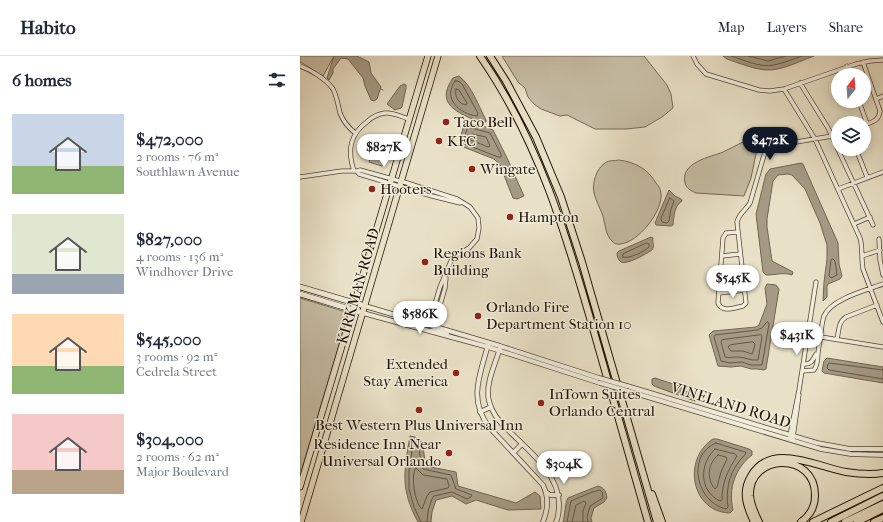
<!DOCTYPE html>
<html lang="en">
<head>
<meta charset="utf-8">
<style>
  :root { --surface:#fff; --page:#f2f2f3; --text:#1f2937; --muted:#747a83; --line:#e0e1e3; --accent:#111827 }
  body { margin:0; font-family:"IM FELL French Canon",serif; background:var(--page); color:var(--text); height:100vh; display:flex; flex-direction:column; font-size:15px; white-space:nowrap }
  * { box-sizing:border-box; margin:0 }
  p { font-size:13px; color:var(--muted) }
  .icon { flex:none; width:22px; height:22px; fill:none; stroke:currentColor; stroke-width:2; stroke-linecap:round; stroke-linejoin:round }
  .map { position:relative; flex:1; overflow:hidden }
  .drawer { display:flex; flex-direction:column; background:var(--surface); width:300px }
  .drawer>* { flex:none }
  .needle { width:26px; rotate:17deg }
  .controls { position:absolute; left:531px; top:12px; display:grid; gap:8px }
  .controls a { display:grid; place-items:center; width:40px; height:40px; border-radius:50%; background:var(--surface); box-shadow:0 2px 10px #0003; font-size:20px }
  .price { position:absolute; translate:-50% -34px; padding:0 9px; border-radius:14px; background:#fff; color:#222; font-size:13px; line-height:26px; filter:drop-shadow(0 1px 2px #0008) }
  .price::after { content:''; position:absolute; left:50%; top:24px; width:12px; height:9px; margin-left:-6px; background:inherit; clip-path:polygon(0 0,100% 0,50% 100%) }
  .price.active { background:var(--accent); color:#fff }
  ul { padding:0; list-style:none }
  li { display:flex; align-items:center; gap:12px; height:100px; padding:0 12px }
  li span { display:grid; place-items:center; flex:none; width:112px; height:80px; border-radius:0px; color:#555 }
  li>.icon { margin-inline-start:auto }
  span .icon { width:48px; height:48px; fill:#fffc; stroke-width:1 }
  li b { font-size:17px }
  h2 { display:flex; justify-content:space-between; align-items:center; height:48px; padding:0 12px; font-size:17px }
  header { display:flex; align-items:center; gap:24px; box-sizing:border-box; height:56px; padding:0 20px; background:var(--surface); border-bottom:1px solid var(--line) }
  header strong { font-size:19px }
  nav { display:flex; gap:22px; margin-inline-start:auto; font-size:14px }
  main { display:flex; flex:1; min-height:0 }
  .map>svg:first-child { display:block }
</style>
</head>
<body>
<header>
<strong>Habito</strong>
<nav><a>Map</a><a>Layers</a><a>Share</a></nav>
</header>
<main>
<section class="drawer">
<h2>6 homes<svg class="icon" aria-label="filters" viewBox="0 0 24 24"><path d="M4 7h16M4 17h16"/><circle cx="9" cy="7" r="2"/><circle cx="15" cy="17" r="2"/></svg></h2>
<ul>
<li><span style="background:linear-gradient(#c9d6e8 65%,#8fb573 0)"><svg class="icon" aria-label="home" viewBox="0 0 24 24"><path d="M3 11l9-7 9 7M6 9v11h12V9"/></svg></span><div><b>$472,000</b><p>2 rooms · 76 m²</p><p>Southlawn Avenue</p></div></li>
<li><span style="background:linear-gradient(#dfe7d0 75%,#9aa5b1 0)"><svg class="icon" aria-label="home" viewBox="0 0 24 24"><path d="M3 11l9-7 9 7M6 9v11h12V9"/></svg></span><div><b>$827,000</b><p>4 rooms · 136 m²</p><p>Windhover Drive</p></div></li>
<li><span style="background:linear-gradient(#ffd9b3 65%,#8fb573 0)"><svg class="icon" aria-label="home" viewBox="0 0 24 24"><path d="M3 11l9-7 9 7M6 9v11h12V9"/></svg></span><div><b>$545,000</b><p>3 rooms · 92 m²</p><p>Cedrela Street</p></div></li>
<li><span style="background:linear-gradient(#f6c9c9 70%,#b9a48a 0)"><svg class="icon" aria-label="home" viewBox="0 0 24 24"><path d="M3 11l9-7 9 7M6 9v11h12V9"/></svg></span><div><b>$304,000</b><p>2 rooms · 62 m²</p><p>Major Boulevard</p></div></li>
</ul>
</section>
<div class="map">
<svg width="583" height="466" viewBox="0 0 583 466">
  <rect width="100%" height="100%" fill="#e9e1c7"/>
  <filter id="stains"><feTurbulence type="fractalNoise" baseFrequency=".005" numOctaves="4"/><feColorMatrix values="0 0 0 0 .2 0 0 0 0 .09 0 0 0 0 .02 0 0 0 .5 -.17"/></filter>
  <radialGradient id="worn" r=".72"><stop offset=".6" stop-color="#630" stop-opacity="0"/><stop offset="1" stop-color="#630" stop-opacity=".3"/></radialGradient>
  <path fill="#c7bea6" stroke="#746956" d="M0 0H34L23 20C18 18 7 9 0 6Z
    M202 0H344L367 29 371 38 373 52 362 61 345 71 326 73H295L267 59 260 60 241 53 234 48 228 41 225 32 218 26Z
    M443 86 453 89 457 93 451 122 444 140 396 137C391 135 386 132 385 127 380 106 411 101 423 96 430 93 436 89 443 86Z
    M74 92 87 96 82 110 69 106Z
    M319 104C335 106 348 113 356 127 359 130 361 134 361 138 363 155 338 187 320 188 317 189 313 187 312 185 306 180 305 168 303 160 300 152 296 145 294 137 292 127 296 113 305 107 309 104 314 105 319 104Z
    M0 242 43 255 47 258V262L0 419Z"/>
  <path fill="#a59b85" stroke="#706552" d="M34 0H57L69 6 71 17 81 31 77 43 74 45 71 44 65 30 63 22 48 3 41 2 33 13V17L29 24 27 22Z
    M423 0H514C500 5 481 15 466 14 453 13 439 7 427 3Z
    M159 20C172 30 178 49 186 64V66C179 67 174 64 168 61 148 52 139 42 153 22Z
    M104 28 106 29V32L102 51 101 52 95 54 87 48 100 30Z
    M165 65 175 69 186 71 193 74 208 104 224 140 217 143 213 142 200 109 194 103 161 90 160 83Z
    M501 107 503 108 538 187 539 208 542 220 540 223 528 228 527 230V241L523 245 524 226 527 203V189L520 167 505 133 492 119 488 118 478 119 473 125 467 163V171L472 205 493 216 492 219C484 216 475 219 466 219L463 216 456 158 466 118 470 113Z
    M369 134 375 140 381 143 382 145C374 150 374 160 373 169L371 170 356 169 355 167Z
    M351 181 353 182C352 187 355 190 352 194 346 198 327 209 321 206 318 204 317 200 317 197L319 195Z
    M467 228 476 229 479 233 466 313 464 314 457 313H451L441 310 431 311 418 310 409 279 413 275 456 271 459 269 467 248 465 232Z
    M527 302 583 311V327L524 317 522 315 524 305Z
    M355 322 379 330 398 344 396 345 392 344 354 330 352 328V323Z
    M110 380 115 381 122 386 126 410 156 416 158 430 216 447 235 436 240 440 241 453 208 454 176 444 166 448 152 440 136 444 132 456 131 466H118C100 433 104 415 110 380Z
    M413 383H417L449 393 452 395V399C435 412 428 433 433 454L430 457C391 456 382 403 413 383Z
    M298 430C305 432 306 436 307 442L304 446 294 452 291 462 292 466H263C265 459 265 447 268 442Z"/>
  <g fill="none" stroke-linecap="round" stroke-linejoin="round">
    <path stroke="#625845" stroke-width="1" d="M431 0C444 4 460 12 474 9 484 7 493 3 502 0
      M448 0 468 5 486 0
      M155 25H158L162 28 178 57 177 60C160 58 142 43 155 25Z
      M156 33 159 34 167 47 166 49C159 48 154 41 156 33Z
      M168 71 190 77 201 98V101H198L165 88 164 83Z
      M172 78 186 81 190 90 188 91 171 84 170 82Z
      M370 142 374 145 371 153 369 165 367 167 362 166 361 163Z
      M347 187 349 188V191C344 196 329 203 322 201L323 198Z
      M533 203 535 205 537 219 531 222 529 220 531 204Z
      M468 266 469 268 462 309H451L442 306 430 307 421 305 414 281 415 279 457 274 462 272 466 267Z
      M461 279 462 281 458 304C450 305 445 301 438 301 433 301 430 302 425 301L421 286 422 284Z
      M453 286 455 288 453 296 452 298 443 295H431L428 291 430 289Z
      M583 314 529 307 528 308 527 312 529 314 583 323
      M416 387 445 396 446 397C444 401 440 403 438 407 428 420 426 436 428 451L426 453C396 446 386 399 416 387Z
      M415 393 435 398 437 400C428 414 422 426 422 444L420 445C399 435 399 408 415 393Z
      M418 399 426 401 427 403 421 416 417 431 415 433C406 423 408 407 418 399Z
      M116 412 123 419 147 423 149 430 148 432 130 436 127 440 122 453C115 448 110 418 116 412Z
      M121 466 114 451 109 433V415L113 388 115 386 118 389 123 413 151 419 156 433 172 439 171 441 167 443 152 436 134 440 132 443 128 455 127 466
      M267 466 271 445 292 436 300 434 302 436 303 442 290 450 287 461 288 466
      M272 466 276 449 284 445 286 447 283 455V466"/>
    <path stroke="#706552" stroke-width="1" d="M81 33 83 34"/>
    <g stroke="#524736" stroke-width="5">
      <path id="minor" d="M393 0 397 8 406 18 459 34 470 35 484 33 556 8 570 5 583 4
        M563 6 580 55C579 65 572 66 564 69
        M0 10C11 14 26 23 33 33 37 41 38 49 40 57 43 65 49 72 55 77
        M547 10 550 19
        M500 27 528 72 573 169
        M484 33 515 83 560 182C563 192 561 202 563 213L583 266
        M576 43 583 40
        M559 45 567 68
        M556 93 567 121
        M54 115C47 94 50 78 68 65 72 61 79 58 85 57 93 56 102 61 109 63
        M57 115 59 118 132 140 160 147
        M0 121 42 115H57L60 114 107 127 157 143 170 151 178 162 179 172 177 183 169 192 157 199 151 205 140 231 131 261 127 265 122 267
        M538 133 583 116
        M554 168 570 161
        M438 176 426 177 423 182 418 247C422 257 434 252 443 250L446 247 437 166C439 157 446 154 450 147L464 99 467 94 472 90 538 79
        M579 183 580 204 583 219
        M422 200 440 198
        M562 200 580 194
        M419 237 445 234
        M134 270 145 232 146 222
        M521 281 583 291
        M537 283C539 275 538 266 546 261L577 249
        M503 308C511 309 513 304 516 298
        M502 315 514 314C519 308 517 298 519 290 521 281 521 269 524 260 531 243 567 234 583 228
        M490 382V379L499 334 516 226
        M493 382 499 339"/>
    </g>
    <g stroke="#524736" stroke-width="5.5">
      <path id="tertiary" d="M65 250 200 290 299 322
        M63 257 188 291 300 327
        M130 275 136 274 147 277
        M188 289C180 319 168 343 189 371L243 429C249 442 248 453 243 466
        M200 292C195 309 185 328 189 345 192 358 200 367 209 375 229 395 259 418 259 448 259 454 259 460 256 466
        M327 330 517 387 550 393H583
        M328 335 521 393 551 398 583 399
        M180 356 191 351
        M213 397 222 388
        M246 436 250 439H259"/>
    </g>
    <g stroke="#201405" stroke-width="6">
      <path id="secondary" d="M0 231 65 250
        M0 238 63 257"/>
    </g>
    <g stroke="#201405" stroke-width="7">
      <path id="primary" d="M0 431 128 0
        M1 466 138 0"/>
    </g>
    <g stroke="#201405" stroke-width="8">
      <path id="motorway" d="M180 0C239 85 266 178 294 276 312 340 330 403 348 466
        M190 0 206 25 236 81 261 141 282 206 357 466
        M352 438 362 466
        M454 466C447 451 441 436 451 420 471 385 517 411 546 416 559 418 571 419 583 417
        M459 466C455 458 451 449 450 440 448 397 516 395 515 440 515 451 509 460 501 466
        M513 466 583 432
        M531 466 583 440
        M545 466 583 448
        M557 466 583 453
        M574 466 583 462"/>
    </g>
    <use href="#minor" stroke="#f1ecdb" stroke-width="3.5"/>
    <use href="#tertiary" stroke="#f1ecdb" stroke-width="4"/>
    <use href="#secondary" stroke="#f1ecdb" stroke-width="5"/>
    <use href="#primary" stroke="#e9e1c7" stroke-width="5.5"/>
    <use href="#motorway" stroke="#e9e1c7" stroke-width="6"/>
    <g stroke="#524736" stroke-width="5.5" stroke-linecap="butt">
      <path id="tertiary-bridge" d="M299 322 327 330
        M300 327 328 335"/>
    </g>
    <use href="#tertiary-bridge" stroke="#f1ecdb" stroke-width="4"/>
  </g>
  <g fill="#8f2418" stroke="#f1ecdb" stroke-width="1.5">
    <circle cx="146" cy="66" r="4"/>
    <circle cx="139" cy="85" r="4"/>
    <circle cx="172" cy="113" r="4"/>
    <circle cx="72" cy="133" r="4"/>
    <circle cx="210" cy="161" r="4"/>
    <circle cx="125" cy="206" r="4"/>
    <circle cx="178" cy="260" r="4"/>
    <circle cx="156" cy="317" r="4"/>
    <circle cx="241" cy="347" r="4"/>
    <circle cx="119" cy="354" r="4"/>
    <circle cx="149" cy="397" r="4"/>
  </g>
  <g text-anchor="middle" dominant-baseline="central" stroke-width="3" stroke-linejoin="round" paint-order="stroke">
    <g font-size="15" fill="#201405" stroke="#f1ecdb" text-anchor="start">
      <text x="154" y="66">Taco Bell</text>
      <text x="147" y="85">KFC</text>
      <text x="180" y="113">Wingate</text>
      <text x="80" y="133">Hooters</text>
      <text x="218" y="161">Hampton</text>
      <text x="133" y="197">Regions Bank<tspan x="133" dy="17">Building</tspan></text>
      <text x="186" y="251">Orlando Fire<tspan x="186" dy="17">Department Station 10</tspan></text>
      <text x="148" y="308" text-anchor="end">Extended<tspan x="148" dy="17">Stay America</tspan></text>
      <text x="249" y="338">InTown Suites<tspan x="249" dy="17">Orlando Central</tspan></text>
      <text x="119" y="369" text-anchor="middle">Best Western Plus Universal Inn</text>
      <text x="141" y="388" text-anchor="end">Residence Inn Near<tspan x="141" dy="17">Universal Orlando</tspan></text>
    </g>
    <g font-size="15" fill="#201405" stroke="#f1ecdb">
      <text transform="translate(58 230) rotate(-74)">KIRKMAN ROAD</text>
      <text transform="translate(431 349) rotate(17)">VINELAND ROAD</text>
    </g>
  </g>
  <rect width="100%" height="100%" filter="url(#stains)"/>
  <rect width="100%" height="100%" fill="url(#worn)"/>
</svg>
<div class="controls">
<a><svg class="needle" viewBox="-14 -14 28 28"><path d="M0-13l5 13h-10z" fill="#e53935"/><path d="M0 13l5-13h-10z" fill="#747a83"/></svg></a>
<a><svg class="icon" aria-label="layers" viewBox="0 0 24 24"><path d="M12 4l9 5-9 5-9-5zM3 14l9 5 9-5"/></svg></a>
</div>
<b class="price active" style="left:470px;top:105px">$472K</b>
<b class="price" style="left:84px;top:112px">$827K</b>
<b class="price" style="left:433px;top:243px">$545K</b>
<b class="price" style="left:120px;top:279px">$586K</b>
<b class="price" style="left:497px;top:300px">$431K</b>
<b class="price" style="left:264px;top:429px">$304K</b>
</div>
</main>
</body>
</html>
